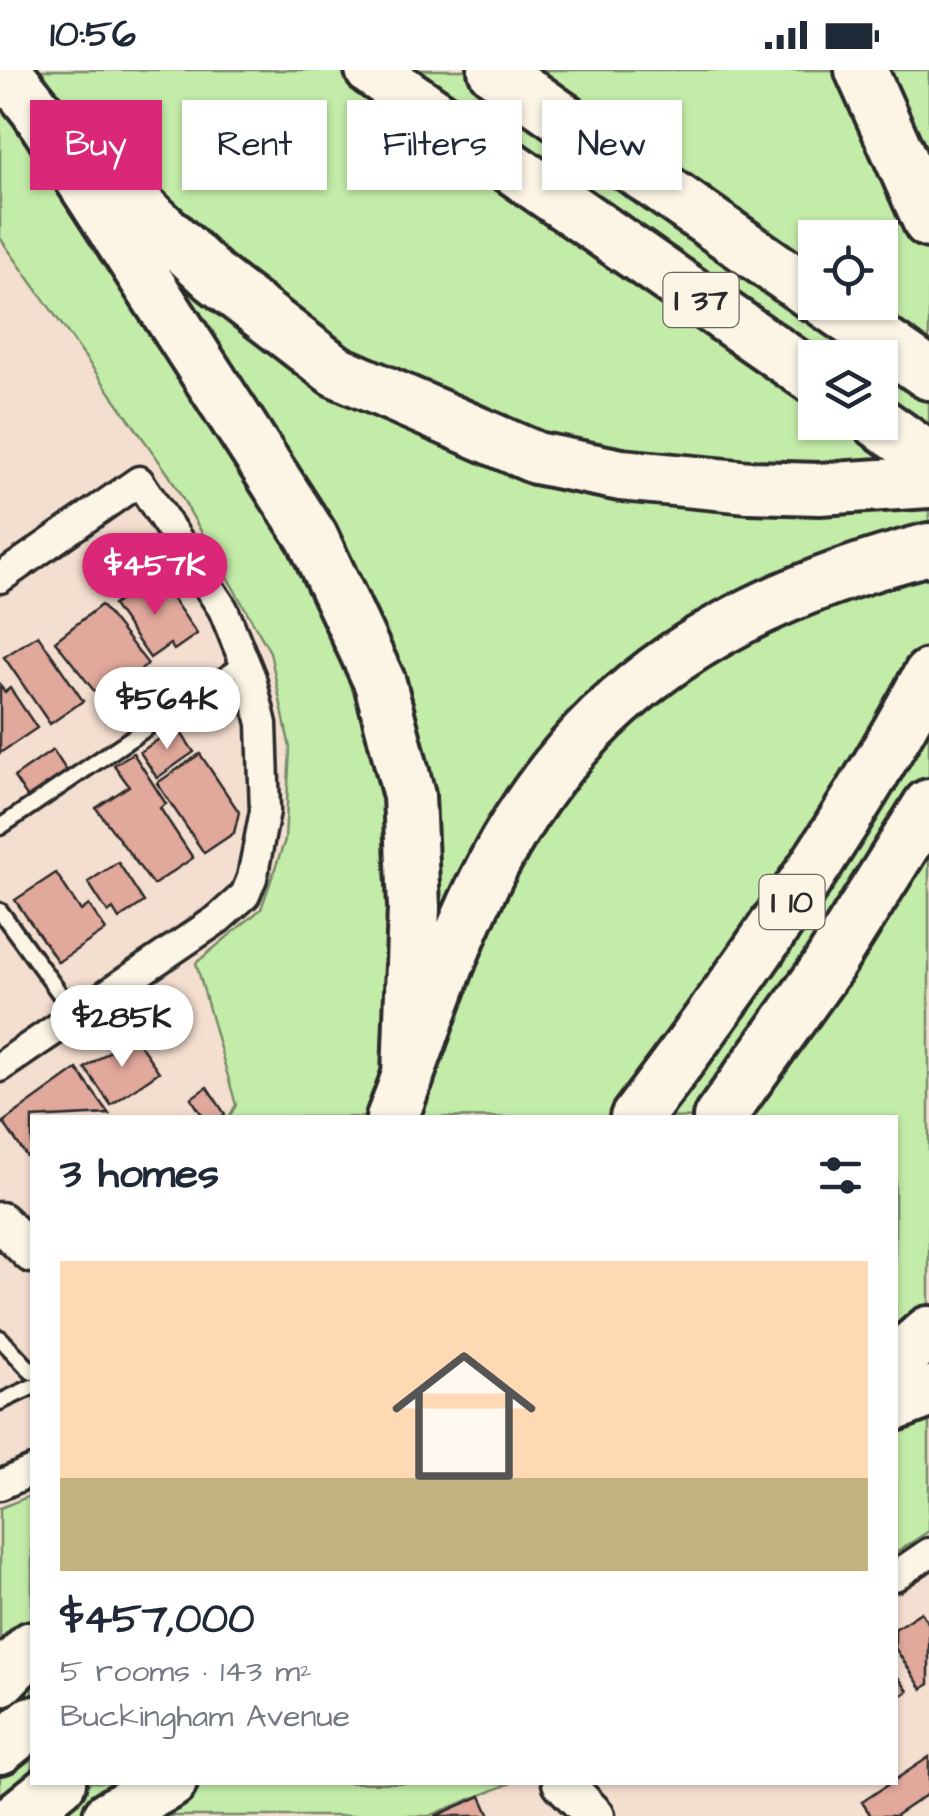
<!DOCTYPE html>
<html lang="en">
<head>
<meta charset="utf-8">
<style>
  :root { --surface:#fff; --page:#f6f6f7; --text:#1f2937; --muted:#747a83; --accent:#db2777 }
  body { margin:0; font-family:"Architects Daughter",sans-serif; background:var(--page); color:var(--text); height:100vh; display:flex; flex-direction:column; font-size:38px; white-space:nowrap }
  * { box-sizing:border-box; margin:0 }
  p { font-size:32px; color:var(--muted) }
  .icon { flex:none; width:55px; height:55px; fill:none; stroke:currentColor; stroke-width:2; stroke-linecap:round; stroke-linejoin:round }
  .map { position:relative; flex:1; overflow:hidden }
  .panel { position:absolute; left:30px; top:1045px; width:868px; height:670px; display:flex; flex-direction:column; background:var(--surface); border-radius:0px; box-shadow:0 2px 8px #0004 }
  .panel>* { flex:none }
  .top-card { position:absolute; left:30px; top:30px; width:870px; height:90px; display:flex; gap:20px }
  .controls { position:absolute; left:798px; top:150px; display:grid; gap:20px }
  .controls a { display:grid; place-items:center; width:100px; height:100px; border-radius:0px; background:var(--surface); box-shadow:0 2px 8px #0004; font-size:50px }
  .price { position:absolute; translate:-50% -85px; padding:0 22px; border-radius:35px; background:#fff; color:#222; font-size:32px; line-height:65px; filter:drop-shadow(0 2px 5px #0008) }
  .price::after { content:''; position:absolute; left:50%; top:60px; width:30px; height:22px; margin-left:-15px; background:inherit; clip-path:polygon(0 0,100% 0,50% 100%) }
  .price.current { background:var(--accent); color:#fff }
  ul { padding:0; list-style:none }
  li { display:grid; align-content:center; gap:20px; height:530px; padding:0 30px }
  li span { display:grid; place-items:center; height:310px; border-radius:0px; color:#555 }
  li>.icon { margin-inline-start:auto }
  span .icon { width:180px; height:180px; fill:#fffc; stroke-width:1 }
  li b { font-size:42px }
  h2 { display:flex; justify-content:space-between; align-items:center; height:120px; padding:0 30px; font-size:42px }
  .tag { padding:0 35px; border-radius:0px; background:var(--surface); box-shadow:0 2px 8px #0004; font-size:35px; line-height:90px }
  .tag.current { background:var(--accent); color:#fff }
  .status { display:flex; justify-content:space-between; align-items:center; height:70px; padding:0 50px; background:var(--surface); direction:ltr }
  .status svg { height:28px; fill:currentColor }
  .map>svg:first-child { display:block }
</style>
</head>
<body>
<div class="status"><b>10:56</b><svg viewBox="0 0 49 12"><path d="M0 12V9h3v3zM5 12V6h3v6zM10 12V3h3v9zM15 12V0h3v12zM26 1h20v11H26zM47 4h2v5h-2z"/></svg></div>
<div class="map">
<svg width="929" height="1746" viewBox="0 0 929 1746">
  <rect width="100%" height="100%" fill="#f4decf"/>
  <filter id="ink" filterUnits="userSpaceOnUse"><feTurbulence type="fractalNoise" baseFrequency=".01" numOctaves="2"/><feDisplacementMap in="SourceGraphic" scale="20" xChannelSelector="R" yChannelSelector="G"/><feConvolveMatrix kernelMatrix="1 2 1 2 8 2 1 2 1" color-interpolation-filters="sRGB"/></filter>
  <g filter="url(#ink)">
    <path fill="#c3eca8" stroke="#778c6a" stroke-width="2.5" fill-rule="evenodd" d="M0 0H929V1461L895 1483V1048L229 1047 236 1035 196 893 261 839 285 770 290 678 270 582 169 405 0 168ZM815 168H880V232H815ZM815 288H880V352H815Z
      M32 1425V1712L511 1713 429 1746H0V1438Z"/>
    <path fill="#e1a89c" stroke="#2b2b2b" stroke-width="2.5" d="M157 506 197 564 174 580 170 574 150 588 113 535Z
      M101 535 148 594 102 631 55 571Z
      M38 565 83 631 50 654 4 587Z
      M0 615 5 622 10 618 37 658 0 683Z
      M177 657 194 682 157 708 140 682Z
      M53 680 68 703 29 730 14 707Z
      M133 683 166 734 160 738 193 788 153 815 96 738 129 716 114 695Z
      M200 684 239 742 234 763 204 783 157 713Z
      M118 792 144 832 119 849 113 839 108 843 88 812Z
      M56 803 81 841 89 835 106 860 58 892 15 830Z
      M133 965 159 1002 111 1035 85 998Z
      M77 999 109 1044 32 1048V1094L3 1052Z
      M207 1017 225 1044 220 1048H204L191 1028Z
      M921 1542 929 1554V1614L922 1619 895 1578V1559Z
      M895 1603 908 1621 895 1630Z
      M929 1687V1723L895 1746H871L862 1732Z
      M481 1726 490 1746H435Z"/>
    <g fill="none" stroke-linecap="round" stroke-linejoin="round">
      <g stroke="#2b2b2b" stroke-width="21">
        <path id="lane" d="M0 757 244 592
          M0 841 76 946
          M0 1268 32 1302
          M0 1332 32 1317"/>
      </g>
      <g stroke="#2b2b2b" stroke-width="35">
        <path id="street" d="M0 508 139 411 223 539 251 608 262 654 265 741 252 808 245 825 218 849 0 997
          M0 1415 32 1401
          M895 1506 929 1483"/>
      </g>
      <g stroke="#2b2b2b" stroke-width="45">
        <path id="secondary" d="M0 1152 32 1183
          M562 1712 595 1746"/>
      </g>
      <g stroke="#2b2b2b" stroke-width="58">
        <path id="highway" d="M5 0 36 39 312 467 380 613 409 726 414 837 408 1007
          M371 0 815 309
          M494 0 815 226
          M861 0 929 152
          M87 87 215 208 336 301 536 388 621 405 749 417 819 419 929 412
          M825 232 929 304
          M878 352 929 388
          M392 1048C425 963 451 873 494 793 589 614 739 528 929 479
          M636 1048C743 906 845 762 929 605
          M719 1048 826 899 929 735
          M895 1292 929 1262
          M895 1335 929 1322
          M0 1610 32 1577
          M0 1678 32 1652
          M18 1746 60 1712
          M109 1746 171 1712"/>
      </g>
      <use href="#lane" stroke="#fcf5e5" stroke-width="14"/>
      <use href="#street" stroke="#fcf5e5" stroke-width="28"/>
      <use href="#secondary" stroke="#fcf5e5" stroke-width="38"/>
      <use href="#highway" stroke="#fcf5e5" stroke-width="50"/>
    </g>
  </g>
  <g text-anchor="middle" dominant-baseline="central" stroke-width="8" stroke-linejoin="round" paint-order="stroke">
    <g fill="#fcf5e5" stroke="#6a6863" stroke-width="2.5">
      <rect x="663.5" y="203" width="75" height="54" rx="8"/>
      <rect x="759.5" y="805" width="65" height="54" rx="8"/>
    </g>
    <g font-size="32" font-weight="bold" fill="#2b2b2b">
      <text x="701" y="230">I 37</text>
      <text x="792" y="832">I 10</text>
    </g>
  </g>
</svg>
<div class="controls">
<a><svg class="icon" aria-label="locate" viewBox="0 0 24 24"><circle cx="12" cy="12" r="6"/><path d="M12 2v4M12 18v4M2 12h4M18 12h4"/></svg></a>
<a><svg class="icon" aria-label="layers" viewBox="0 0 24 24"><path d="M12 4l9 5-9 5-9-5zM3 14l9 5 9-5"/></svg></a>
</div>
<b class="price current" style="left:155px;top:548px">$457K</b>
<b class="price" style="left:167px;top:682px">$564K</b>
<b class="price" style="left:122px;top:1000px">$285K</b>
<div class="top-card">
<a class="tag current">Buy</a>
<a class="tag">Rent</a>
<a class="tag">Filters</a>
<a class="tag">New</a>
</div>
<section class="panel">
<h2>3 homes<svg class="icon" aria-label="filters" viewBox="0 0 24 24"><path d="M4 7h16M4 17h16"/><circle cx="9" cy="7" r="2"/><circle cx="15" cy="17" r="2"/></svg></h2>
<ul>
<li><span style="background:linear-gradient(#ffd9b3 70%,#c2b280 0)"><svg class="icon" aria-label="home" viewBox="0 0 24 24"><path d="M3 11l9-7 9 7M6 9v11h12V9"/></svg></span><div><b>$457,000</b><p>5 rooms · 143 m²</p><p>Buckingham Avenue</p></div></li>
</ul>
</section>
</div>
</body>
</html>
